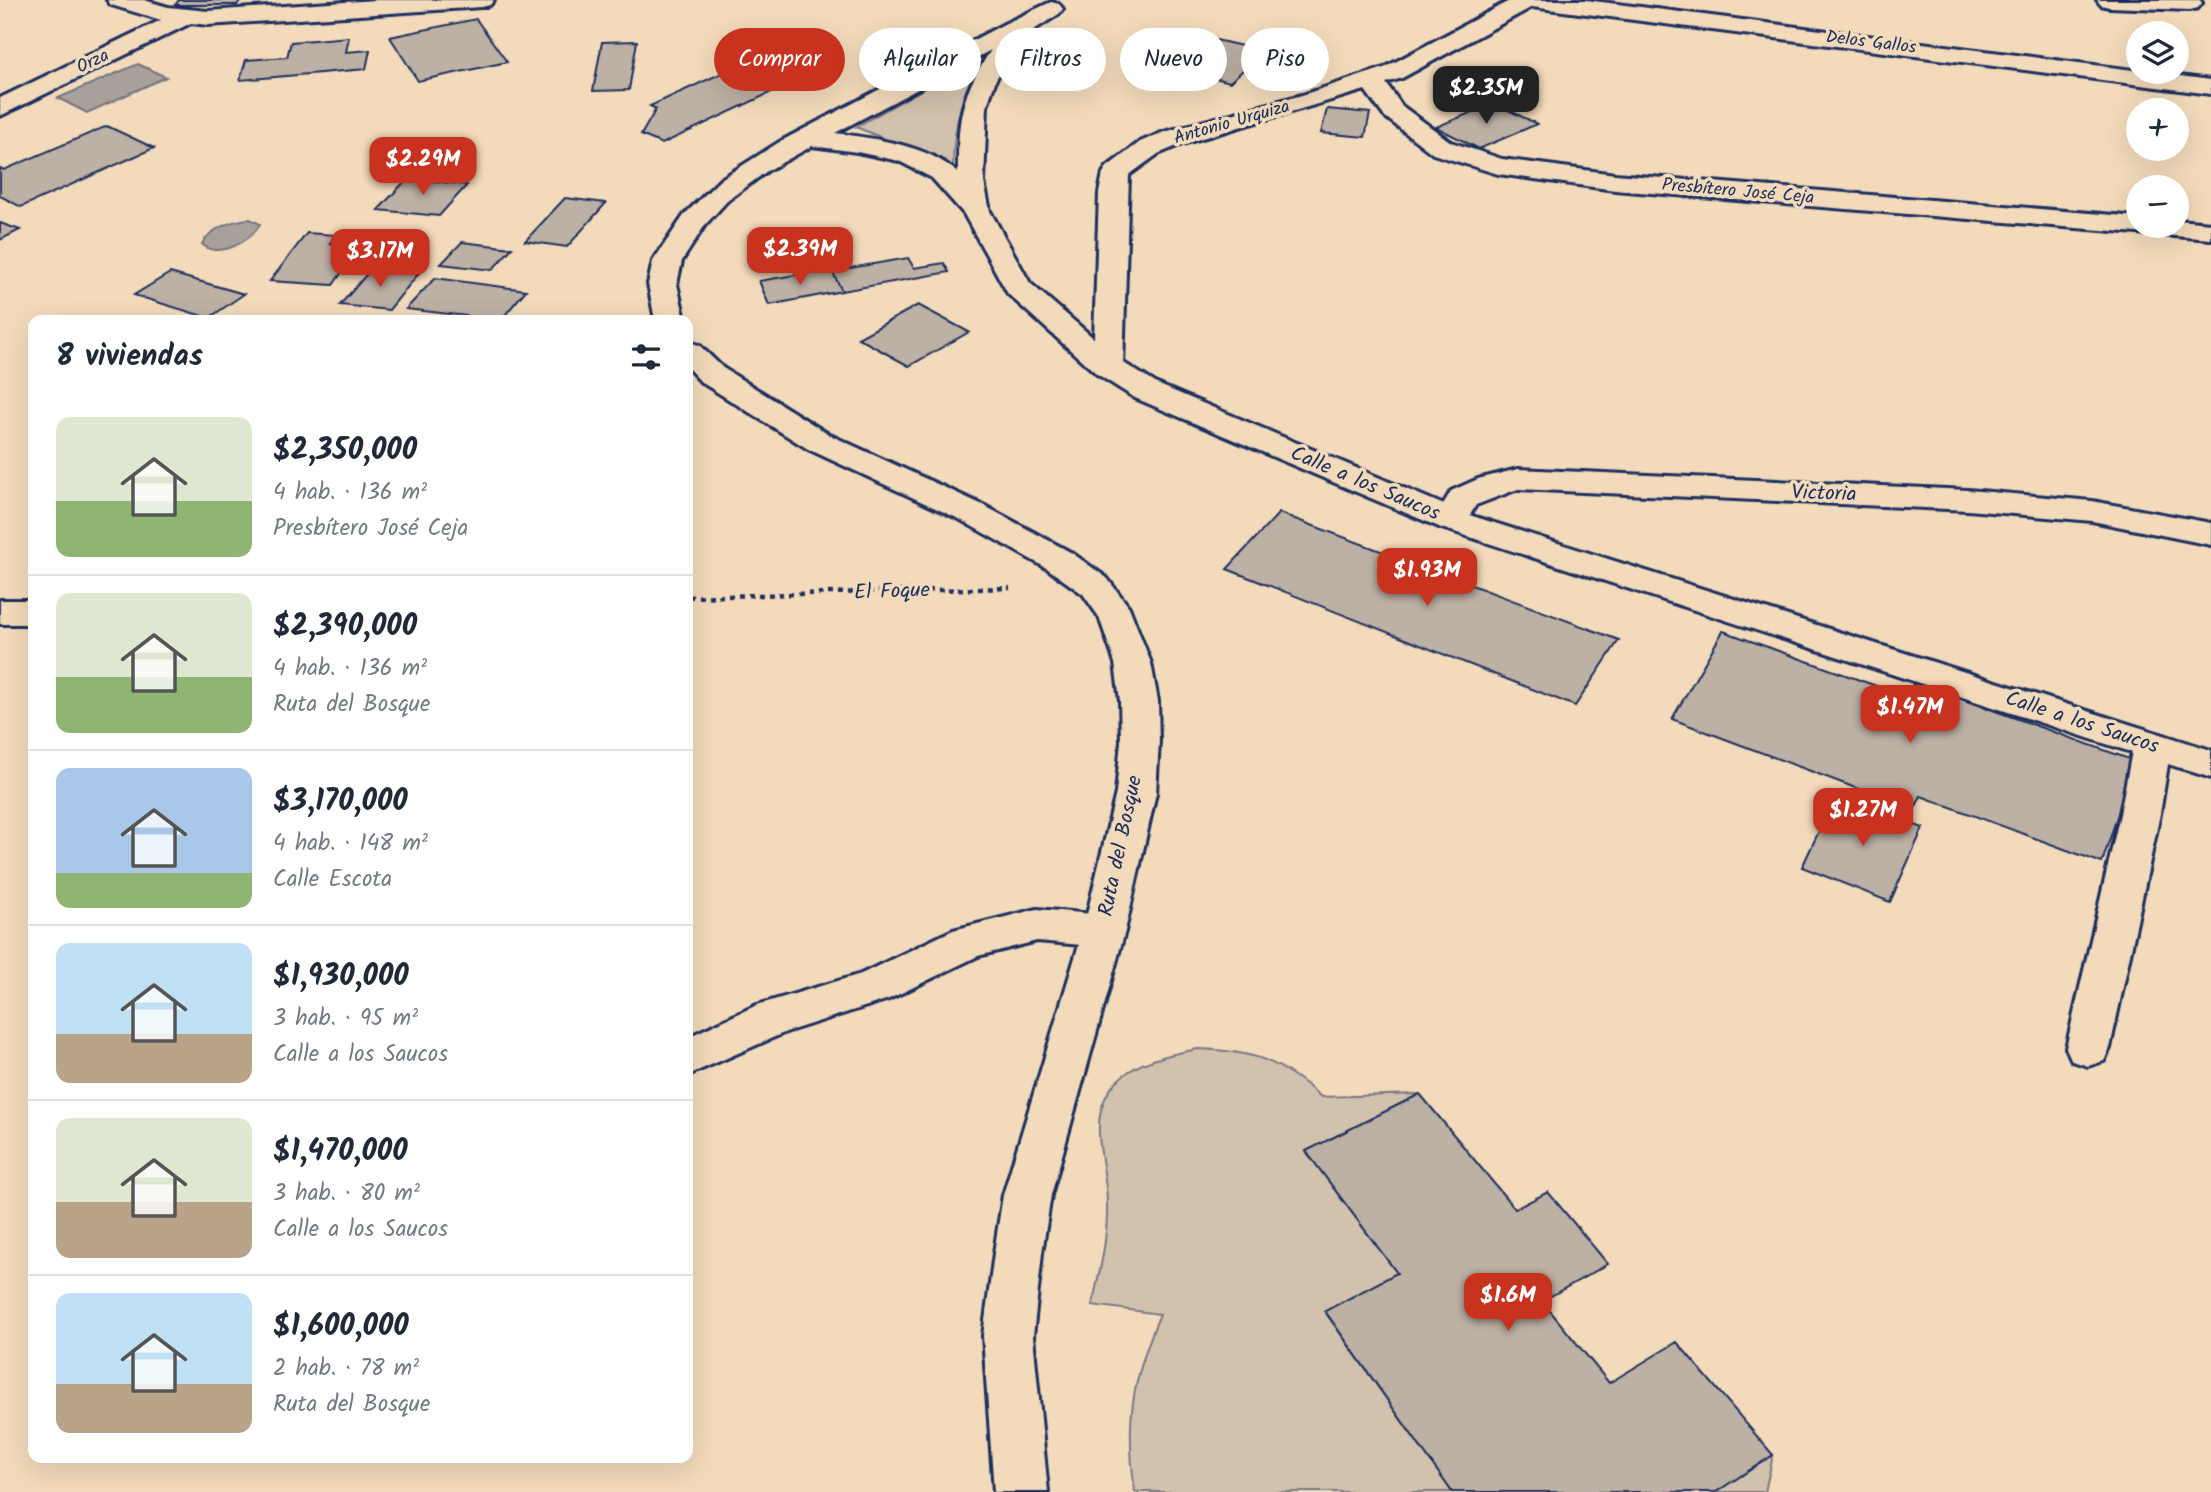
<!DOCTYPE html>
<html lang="es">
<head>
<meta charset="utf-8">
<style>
  :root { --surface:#fff; --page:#f6f6f7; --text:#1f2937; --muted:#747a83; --line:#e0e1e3; --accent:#c8321e }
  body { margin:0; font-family:Kalam,sans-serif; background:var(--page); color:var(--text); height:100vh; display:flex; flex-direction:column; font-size:26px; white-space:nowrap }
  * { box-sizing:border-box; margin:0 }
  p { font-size:23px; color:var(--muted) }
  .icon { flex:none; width:38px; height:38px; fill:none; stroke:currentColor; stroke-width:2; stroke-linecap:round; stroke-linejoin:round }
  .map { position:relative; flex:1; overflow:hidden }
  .drawer { position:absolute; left:28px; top:315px; width:665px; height:1148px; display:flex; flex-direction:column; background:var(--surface); border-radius:14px; box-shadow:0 7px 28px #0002 }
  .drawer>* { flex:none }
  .guide { position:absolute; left:714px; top:28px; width:665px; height:63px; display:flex; gap:14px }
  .controls { position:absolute; left:2126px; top:21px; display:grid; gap:14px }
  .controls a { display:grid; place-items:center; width:63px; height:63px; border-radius:50%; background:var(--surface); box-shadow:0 7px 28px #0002; font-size:35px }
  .price { position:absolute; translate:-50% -60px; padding:0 16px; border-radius:14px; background:var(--accent); color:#fff; font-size:23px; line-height:46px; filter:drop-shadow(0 2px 4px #0008) }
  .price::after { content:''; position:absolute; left:50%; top:42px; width:21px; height:16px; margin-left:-10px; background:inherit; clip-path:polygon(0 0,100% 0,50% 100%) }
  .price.on { background:#222; color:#fff }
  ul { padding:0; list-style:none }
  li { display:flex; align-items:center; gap:21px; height:175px; padding:0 28px }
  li+li { border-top:2px solid var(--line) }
  li span { display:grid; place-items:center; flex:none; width:196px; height:140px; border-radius:14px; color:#555 }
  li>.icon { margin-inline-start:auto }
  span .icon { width:84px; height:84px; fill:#fffc; stroke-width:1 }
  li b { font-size:30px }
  h2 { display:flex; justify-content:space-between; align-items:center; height:84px; padding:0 28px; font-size:30px }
  .pill { padding:0 24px; border-radius:32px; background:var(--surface); box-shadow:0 7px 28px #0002; font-size:24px; line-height:63px }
  .pill.on { background:var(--accent); color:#fff }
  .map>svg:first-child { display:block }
</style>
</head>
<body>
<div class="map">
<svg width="2211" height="1492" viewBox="0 0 2211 1492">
  <rect width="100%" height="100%" fill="#f2daba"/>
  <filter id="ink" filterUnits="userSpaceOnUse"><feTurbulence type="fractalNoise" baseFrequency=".0143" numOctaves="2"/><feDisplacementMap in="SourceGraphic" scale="14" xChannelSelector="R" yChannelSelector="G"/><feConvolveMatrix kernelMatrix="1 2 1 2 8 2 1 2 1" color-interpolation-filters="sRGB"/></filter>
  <g filter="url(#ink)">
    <path fill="#d2c1ad" stroke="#767886" stroke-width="2" d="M983 55C962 89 953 127 953 167L856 127Z
      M1198 1049C1254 1051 1279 1060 1321 1097L1420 1094 1306 1151 1397 1273 1325 1312 1452 1492H1135C1125 1421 1132 1380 1160 1314L1092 1305C1100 1272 1108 1238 1107 1204 1107 1180 1100 1157 1099 1134 1096 1071 1149 1058 1198 1049Z
      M1773 1455 1765 1492H1716Z"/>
    <path fill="#a9a09a" stroke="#707382" stroke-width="2" d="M138 64 166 77 87 113 58 98Z
      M250 219 260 224C252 241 217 260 202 244 210 228 234 220 250 219Z"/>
    <path fill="#bdb0a4" stroke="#1b2f5e" stroke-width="2" d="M179 0H241L237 5H175Z
      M476 19 507 62 418 81 390 37Z
      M1190 34 1264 51 1230 82 1155 63Z
      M349 37 346 52 370 50 366 69 240 80 246 60 287 57 291 42Z
      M637 41 629 90 593 91 602 42Z
      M748 61 795 81 662 144 641 135 656 109 650 106Z
      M1494 103 1537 124 1479 149 1436 127Z
      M1327 109 1370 113 1365 137 1321 133Z
      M107 126 154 148 21 207 0 196V168L4 170Z
      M408 178 467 185 439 216 378 210Z
      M565 198 606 203 567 247 525 241Z
      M0 223 20 230 0 240Z
      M307 233 336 235 330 243 361 245 333 285 270 281Z
      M462 242 512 248 492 270 441 264Z
      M908 258 914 268 944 263 949 272 842 291 832 271Z
      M372 268 419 273 389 310 340 305Z
      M831 269 842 291 769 305 759 281Z
      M170 273 244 294 209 318 134 295Z
      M435 278 526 290 501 320 406 309Z
      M918 305 969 332 909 366 858 338Z
      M1279 513 1619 640 1575 706 1227 569Z
      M1723 631 1907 697 1914 682 2135 761 2102 863 1921 796 1914 810 1672 719Z
      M1836 795 1923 828 1890 902 1802 867Z
      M1420 1094 1515 1209 1548 1192 1608 1264 1542 1301 1609 1383 1677 1342 1773 1455 1716 1492H1452L1325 1311 1397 1273 1306 1151Z"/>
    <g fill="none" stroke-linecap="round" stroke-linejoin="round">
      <g stroke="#1b2f5e" stroke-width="6">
        <path id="street" d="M107 0H144L168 7 208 11 376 0H494L490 5 482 7 208 25 191 23 0 116V98L161 20 111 5Z
          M1511 0H1586L2211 80V94L1532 7 1402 78 1386 83 1402 106 1451 142 1502 159 1615 174 2138 217V226H2177V220L2211 223V239L1615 190 1498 174 1433 154 1384 116 1365 90 1182 144 1158 154 1129 175 1123 367 1119 374 1108 376 1097 374 1093 367 1099 193 1103 173 1107 167 1140 142 1164 132 1302 95 1384 68Z
          M2097 0H2200L2202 3 2198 8 2190 10 2109 7 2101 5Z
          M1518 469 1968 490 2092 501 2211 523V545L2092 521 1968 510 1518 489 1476 505 1463 527 1451 531 1439 527 1434 520 1451 491 1478 479Z
          M0 600H33V624H0Z
          M2152 732 2166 736 2171 746 2160 814 2110 1048 2104 1061 2088 1066 2072 1061 2066 1048 2120 814 2133 746 2138 736Z
          M1037 909 1104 915 1119 919 1125 931 1119 943 1104 947 1037 941 978 956 889 999 786 1032 688 1075V1037L757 1005 861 974 953 930Z"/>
      </g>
      <g stroke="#1b2f5e" stroke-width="6">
        <path id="secondary" d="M1051 2 1059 4 1063 9 1059 14 1024 36 996 79 987 106 984 182 990 211 1030 283 1119 360 1157 384 1463 513 2211 750V778L1439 527 1135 398 1097 374 1008 294 964 214 932 178 899 161 857 152 812 146 767 171 728 200 705 225 682 261 677 284 685 320H655L648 284 653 261 685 214 721 179 781 141 1006 23ZM991 50C960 97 958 118 958 173 926 144 876 139 835 133Z
          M688 342 699 345 723 368 830 435 983 505 1072 553 1107 578 1129 607 1151 663 1158 701 1159 741 1156 793 1125 931 1051 1195 1042 1253 1033 1336 1048 1492H994L983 1336 994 1253 1003 1195 1083 931 1116 793 1121 741 1120 701 1115 663 1099 617 1083 594 1048 569 959 519 808 449 701 382 688 368Z"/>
      </g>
      <path stroke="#1b2f5e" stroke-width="4.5" stroke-dasharray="5 5" stroke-linecap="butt" d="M688 597 1010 588"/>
      <use href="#street" fill="#f2daba" fill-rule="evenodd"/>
      <use href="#secondary" fill="#f2daba" fill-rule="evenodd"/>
    </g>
  </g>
  <g text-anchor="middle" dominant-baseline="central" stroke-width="7" stroke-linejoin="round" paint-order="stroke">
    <g font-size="18" fill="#1b2f5e" stroke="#f2daba">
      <text transform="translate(1871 43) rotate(7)">Delos Gallos</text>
      <text transform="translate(93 62) rotate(-26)">Orza</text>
      <text transform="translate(1232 123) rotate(-16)">Antonio Urquiza</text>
      <text transform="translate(1738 192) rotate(5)">Presbítero José Ceja</text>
    </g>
    <g font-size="21" fill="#1b2f5e" stroke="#f2daba">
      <text transform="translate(1365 484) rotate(23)">Calle a los Saucos</text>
      <text transform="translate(1824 494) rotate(2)">Victoria</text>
      <text transform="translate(892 592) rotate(-2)">El Foque</text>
      <text transform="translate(2082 723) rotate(18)">Calle a los Saucos</text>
      <text transform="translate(1121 846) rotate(-78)">Ruta del Bosque</text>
    </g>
  </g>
</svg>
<div class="controls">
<a><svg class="icon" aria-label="layers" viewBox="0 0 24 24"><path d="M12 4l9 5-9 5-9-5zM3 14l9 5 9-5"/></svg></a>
<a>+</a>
<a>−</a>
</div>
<b class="price on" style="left:1486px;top:126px">$2.35M</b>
<b class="price" style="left:423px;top:197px">$2.29M</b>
<b class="price" style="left:800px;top:287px">$2.39M</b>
<b class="price" style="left:380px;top:289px">$3.17M</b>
<b class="price" style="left:1427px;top:608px">$1.93M</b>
<b class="price" style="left:1910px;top:745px">$1.47M</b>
<b class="price" style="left:1863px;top:848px">$1.27M</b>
<b class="price" style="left:1508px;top:1333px">$1.6M</b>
<div class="guide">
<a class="pill on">Comprar</a>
<a class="pill">Alquilar</a>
<a class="pill">Filtros</a>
<a class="pill">Nuevo</a>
<a class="pill">Piso</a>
</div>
<section class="drawer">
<h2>8 viviendas<svg class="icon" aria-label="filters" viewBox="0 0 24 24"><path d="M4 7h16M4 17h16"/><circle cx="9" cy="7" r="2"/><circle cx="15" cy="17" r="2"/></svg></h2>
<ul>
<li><span style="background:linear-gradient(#dfe7d0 60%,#8fb573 0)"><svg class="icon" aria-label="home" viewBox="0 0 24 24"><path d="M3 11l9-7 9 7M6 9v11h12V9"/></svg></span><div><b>$2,350,000</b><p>4 hab. · 136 m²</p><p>Presbítero José Ceja</p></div></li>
<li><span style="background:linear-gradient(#dfe7d0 60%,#8fb573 0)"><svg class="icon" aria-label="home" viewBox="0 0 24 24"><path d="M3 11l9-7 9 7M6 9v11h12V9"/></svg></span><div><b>$2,390,000</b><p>4 hab. · 136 m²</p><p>Ruta del Bosque</p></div></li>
<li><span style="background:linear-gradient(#a9c7e8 75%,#8fb573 0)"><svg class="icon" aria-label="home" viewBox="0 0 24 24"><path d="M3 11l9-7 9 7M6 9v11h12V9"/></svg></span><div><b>$3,170,000</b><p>4 hab. · 148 m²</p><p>Calle Escota</p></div></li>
<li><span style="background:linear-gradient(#bfe0f5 65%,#b9a48a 0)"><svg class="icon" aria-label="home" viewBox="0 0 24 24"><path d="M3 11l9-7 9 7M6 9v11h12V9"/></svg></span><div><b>$1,930,000</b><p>3 hab. · 95 m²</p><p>Calle a los Saucos</p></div></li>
<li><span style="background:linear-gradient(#dfe7d0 60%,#b9a48a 0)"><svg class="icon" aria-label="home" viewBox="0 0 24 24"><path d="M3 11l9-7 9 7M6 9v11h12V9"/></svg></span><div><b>$1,470,000</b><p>3 hab. · 80 m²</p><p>Calle a los Saucos</p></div></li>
<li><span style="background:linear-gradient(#bfe0f5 65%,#b9a48a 0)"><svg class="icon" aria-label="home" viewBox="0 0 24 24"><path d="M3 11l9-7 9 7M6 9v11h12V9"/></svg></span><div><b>$1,600,000</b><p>2 hab. · 78 m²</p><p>Ruta del Bosque</p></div></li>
</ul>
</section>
</div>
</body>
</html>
